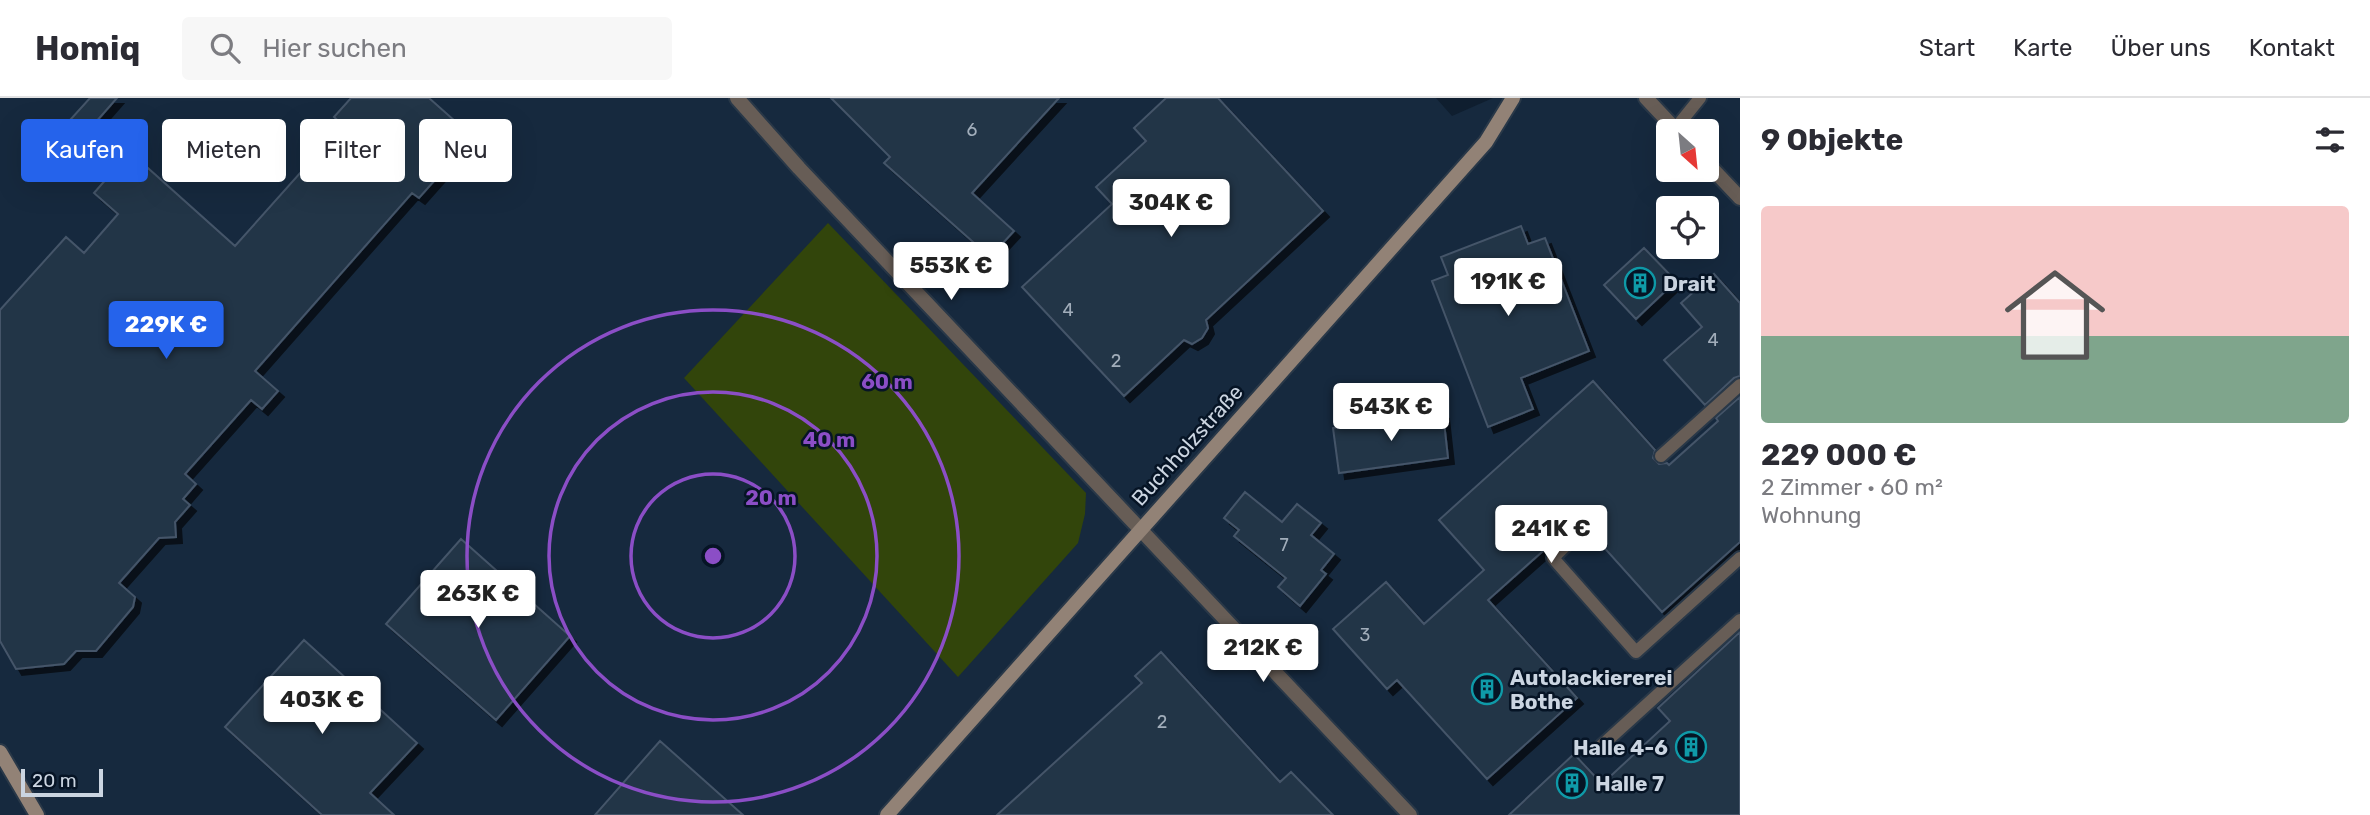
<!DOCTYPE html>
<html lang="de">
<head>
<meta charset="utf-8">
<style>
  :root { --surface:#fff; --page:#f7f7f7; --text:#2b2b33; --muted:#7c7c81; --line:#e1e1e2; --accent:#2563eb }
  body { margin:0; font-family:Rubik,sans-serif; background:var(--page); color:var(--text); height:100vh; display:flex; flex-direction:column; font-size:26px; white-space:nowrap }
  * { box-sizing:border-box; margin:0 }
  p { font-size:23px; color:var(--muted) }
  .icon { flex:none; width:38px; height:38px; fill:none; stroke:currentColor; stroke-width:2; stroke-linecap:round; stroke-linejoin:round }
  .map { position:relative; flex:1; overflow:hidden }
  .panel { display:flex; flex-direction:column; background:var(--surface); width:630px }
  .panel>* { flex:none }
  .banner { position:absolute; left:21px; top:21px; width:665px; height:63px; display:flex; gap:14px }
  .needle { width:46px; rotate:153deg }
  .tools { position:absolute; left:1656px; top:21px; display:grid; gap:14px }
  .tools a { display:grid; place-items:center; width:63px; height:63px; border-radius:7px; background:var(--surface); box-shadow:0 7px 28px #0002; font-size:35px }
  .scale { position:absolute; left:21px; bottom:18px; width:82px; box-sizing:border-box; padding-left:7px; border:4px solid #cbd5e1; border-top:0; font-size:19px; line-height:24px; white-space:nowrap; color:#cbd5e1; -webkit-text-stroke:5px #061425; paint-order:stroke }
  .price { position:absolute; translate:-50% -60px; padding:0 16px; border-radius:7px; background:#fff; color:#222; font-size:23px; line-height:46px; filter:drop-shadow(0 2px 4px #0008) }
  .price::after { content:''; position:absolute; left:50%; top:42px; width:21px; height:16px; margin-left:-10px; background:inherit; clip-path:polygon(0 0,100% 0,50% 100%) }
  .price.selected { background:var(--accent); color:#fff }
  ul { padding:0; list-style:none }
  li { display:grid; align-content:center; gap:14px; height:371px; padding:0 21px }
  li+li { border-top:2px solid var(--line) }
  li span { display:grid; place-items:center; height:217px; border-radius:7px; color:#555 }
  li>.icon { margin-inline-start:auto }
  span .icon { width:126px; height:126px; fill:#fffc; stroke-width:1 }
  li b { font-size:30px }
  h2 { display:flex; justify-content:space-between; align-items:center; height:84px; padding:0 21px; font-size:30px }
  .tag { padding:0 24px; border-radius:7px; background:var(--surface); box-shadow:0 7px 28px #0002; font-size:24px; line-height:63px }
  .tag.selected { background:var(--accent); color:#fff }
  header { display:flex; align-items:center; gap:42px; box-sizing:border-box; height:98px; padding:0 35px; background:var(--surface); border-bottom:2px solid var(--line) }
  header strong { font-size:33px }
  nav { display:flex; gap:38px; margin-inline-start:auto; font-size:24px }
  .search { width:490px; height:63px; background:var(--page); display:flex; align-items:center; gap:18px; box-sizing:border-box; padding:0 24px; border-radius:7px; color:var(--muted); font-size:26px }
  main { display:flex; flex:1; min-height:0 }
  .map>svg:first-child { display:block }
</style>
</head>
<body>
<header>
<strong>Homiq</strong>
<div class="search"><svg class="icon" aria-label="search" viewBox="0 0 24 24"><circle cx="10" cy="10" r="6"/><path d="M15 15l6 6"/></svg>Hier suchen</div>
<nav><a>Start</a><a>Karte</a><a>Über uns</a><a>Kontakt</a></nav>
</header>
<main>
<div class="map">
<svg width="1740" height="717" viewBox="0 0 1740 717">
  <defs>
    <filter id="shadow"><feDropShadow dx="6" dy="6" stdDeviation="0" flood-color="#0009"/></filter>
  </defs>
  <rect width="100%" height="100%" fill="#0f1e2f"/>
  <path fill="#16293e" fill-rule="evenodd" d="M0 0H1436L1452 18 1493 0H1740V717H0ZM1668 33H1706V72H1668ZM1668 110H1706V149H1668Z"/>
  <path fill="#32450b" d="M828 125 1086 395 1085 416 1078 445 958 579 684 280Z"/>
  <path fill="#243446" stroke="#445569" stroke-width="2" filter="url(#shadow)" d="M90 0H117L58 67 42 53Z
    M351 0H429L473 39 419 100 412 95 255 273 278 293 262 311 251 302 185 376 196 386 183 401 190 407 175 424 176 439 159 440 119 485 135 499 133 509 96 553H76L64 566 16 571 0 543V212L66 139 84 155 118 116 94 95 130 54 235 148 343 27 334 19Z
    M831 0H1059L972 95 1014 133 990 159 884 65 890 59Z
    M1166 0H1218L1323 113 1206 222 1208 230 1202 240 1192 246 1184 242 1124 298 1022 189 1112 106 1096 89 1146 43 1134 30Z
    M1521 128 1528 146 1545 140 1589 253 1521 280 1533 311 1488 329 1432 183 1448 177 1441 159Z
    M1644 150 1676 183 1636 221 1604 187Z
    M1714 176 1740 205V278L1734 280 1705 307 1664 262 1702 229 1681 205Z
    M1593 283 1655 352 1653 360 1659 366 1667 365 1669 367 1718 323 1716 320 1740 299V444L1662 514 1591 435 1594 431 1592 423 1587 420 1579 421 1488 502 1577 600 1487 681 1397 582 1387 591 1333 531 1386 484 1424 526 1484 472 1439 422Z
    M1443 315 1448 360 1339 375 1333 330Z
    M1245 394 1282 424 1297 406 1321 425 1311 437 1334 456 1321 472 1326 476 1300 508 1278 489 1286 480 1234 438 1239 432 1224 420Z
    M461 441 570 538 496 622 386 526Z
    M1740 534V717H1509L1574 656 1602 686 1670 623 1658 610Z
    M304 542 417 645 370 695 394 717H322L225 629Z
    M1161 554 1280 684 1291 674 1333 717H997L1142 585 1135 578Z
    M660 643 743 717H595Z"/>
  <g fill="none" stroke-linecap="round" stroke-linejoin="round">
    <g stroke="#293848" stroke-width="16">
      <path id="lane" d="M1675 31 1700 0
        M1661 358 1740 287
        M1585 429 1553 460 1636 554 1740 460
        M1599 650 1740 522"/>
    </g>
    <g stroke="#293848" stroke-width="18">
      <path id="street" d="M737 0 799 70 1410 717
        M1646 0 1677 33
        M1706 64 1740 100"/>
    </g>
    <g stroke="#293848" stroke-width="18">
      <path id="secondary" d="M0 654 37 717
        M887 717 1486 44 1513 0"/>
    </g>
    <use href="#lane" stroke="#675d56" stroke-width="12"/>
    <use href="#street" stroke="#675d56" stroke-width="14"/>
    <use href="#secondary" stroke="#928276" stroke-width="14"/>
  </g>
  <g fill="none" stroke="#8b4ec6" stroke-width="3.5">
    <circle cx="713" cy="458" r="82"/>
    <circle cx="713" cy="458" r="164"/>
    <circle cx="713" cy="458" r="246"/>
  </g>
  <defs>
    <g id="building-ring" transform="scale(1.575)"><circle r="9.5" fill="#061425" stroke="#0f9aa8" stroke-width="1.5"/><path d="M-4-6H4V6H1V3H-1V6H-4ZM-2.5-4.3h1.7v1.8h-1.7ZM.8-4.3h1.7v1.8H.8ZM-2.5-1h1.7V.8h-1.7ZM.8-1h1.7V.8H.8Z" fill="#0f9aa8"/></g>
  </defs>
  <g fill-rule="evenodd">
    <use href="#building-ring" x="1640" y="185"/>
    <use href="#building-ring" x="1487" y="591"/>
    <use href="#building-ring" x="1691" y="649"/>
    <use href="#building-ring" x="1572" y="685"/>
  </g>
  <g text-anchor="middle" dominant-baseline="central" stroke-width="5" stroke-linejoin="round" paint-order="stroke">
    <g font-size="18" fill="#a1adba">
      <text x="972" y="32">6</text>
      <text x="1068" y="212">4</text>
      <text x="1713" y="242">4</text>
      <text x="1116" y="263">2</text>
      <text x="1284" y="447">7</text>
      <text x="1365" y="537">3</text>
      <text x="1162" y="624">2</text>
    </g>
    <g font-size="21" font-weight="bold" fill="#cbd5e1" stroke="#061425" text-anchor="start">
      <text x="1663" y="185">Drait</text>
      <text x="1510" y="579">Autolackiererei<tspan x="1510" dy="24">Bothe</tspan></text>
      <text x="1668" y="649" text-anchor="end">Halle 4-6</text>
      <text x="1595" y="685">Halle 7</text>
    </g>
    <g font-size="21" fill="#cbd5e1" stroke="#061425">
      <text transform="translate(1187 347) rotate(-48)">Buchholzstraße</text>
    </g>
  </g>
  <circle cx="713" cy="458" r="10" fill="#8b4ec6" stroke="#061425" stroke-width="3.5"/>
  <g font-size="21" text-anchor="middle" font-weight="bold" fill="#8b4ec6" stroke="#061425" stroke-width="5" stroke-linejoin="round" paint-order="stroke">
    <text x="887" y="291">60 m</text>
    <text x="829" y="349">40 m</text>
    <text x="771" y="407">20 m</text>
  </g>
</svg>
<div class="tools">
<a><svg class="needle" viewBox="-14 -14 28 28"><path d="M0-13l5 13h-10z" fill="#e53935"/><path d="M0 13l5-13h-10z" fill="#7c7c81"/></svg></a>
<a><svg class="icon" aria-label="locate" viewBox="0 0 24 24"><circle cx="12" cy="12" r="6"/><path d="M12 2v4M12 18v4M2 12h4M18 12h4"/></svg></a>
</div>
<div class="scale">20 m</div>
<b class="price" style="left:1171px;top:141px">304K €</b>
<b class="price" style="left:951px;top:204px">553K €</b>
<b class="price" style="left:1508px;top:220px">191K €</b>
<b class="price selected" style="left:166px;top:263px">229K €</b>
<b class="price" style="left:1391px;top:345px">543K €</b>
<b class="price" style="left:1551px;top:467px">241K €</b>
<b class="price" style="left:478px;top:532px">263K €</b>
<b class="price" style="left:1263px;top:586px">212K €</b>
<b class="price" style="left:322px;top:638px">403K €</b>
<div class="banner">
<a class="tag selected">Kaufen</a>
<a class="tag">Mieten</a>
<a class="tag">Filter</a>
<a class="tag">Neu</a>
</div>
</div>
<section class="panel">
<h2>9 Objekte<svg class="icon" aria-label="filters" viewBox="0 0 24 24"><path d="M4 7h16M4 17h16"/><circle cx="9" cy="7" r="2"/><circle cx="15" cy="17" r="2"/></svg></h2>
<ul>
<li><span style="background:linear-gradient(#f6c9c9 60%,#7fa58c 0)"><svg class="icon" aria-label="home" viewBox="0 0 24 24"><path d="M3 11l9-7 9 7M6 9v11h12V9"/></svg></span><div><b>229 000 €</b><p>2 Zimmer · 60 m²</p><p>Wohnung</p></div></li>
</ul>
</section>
</main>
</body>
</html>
